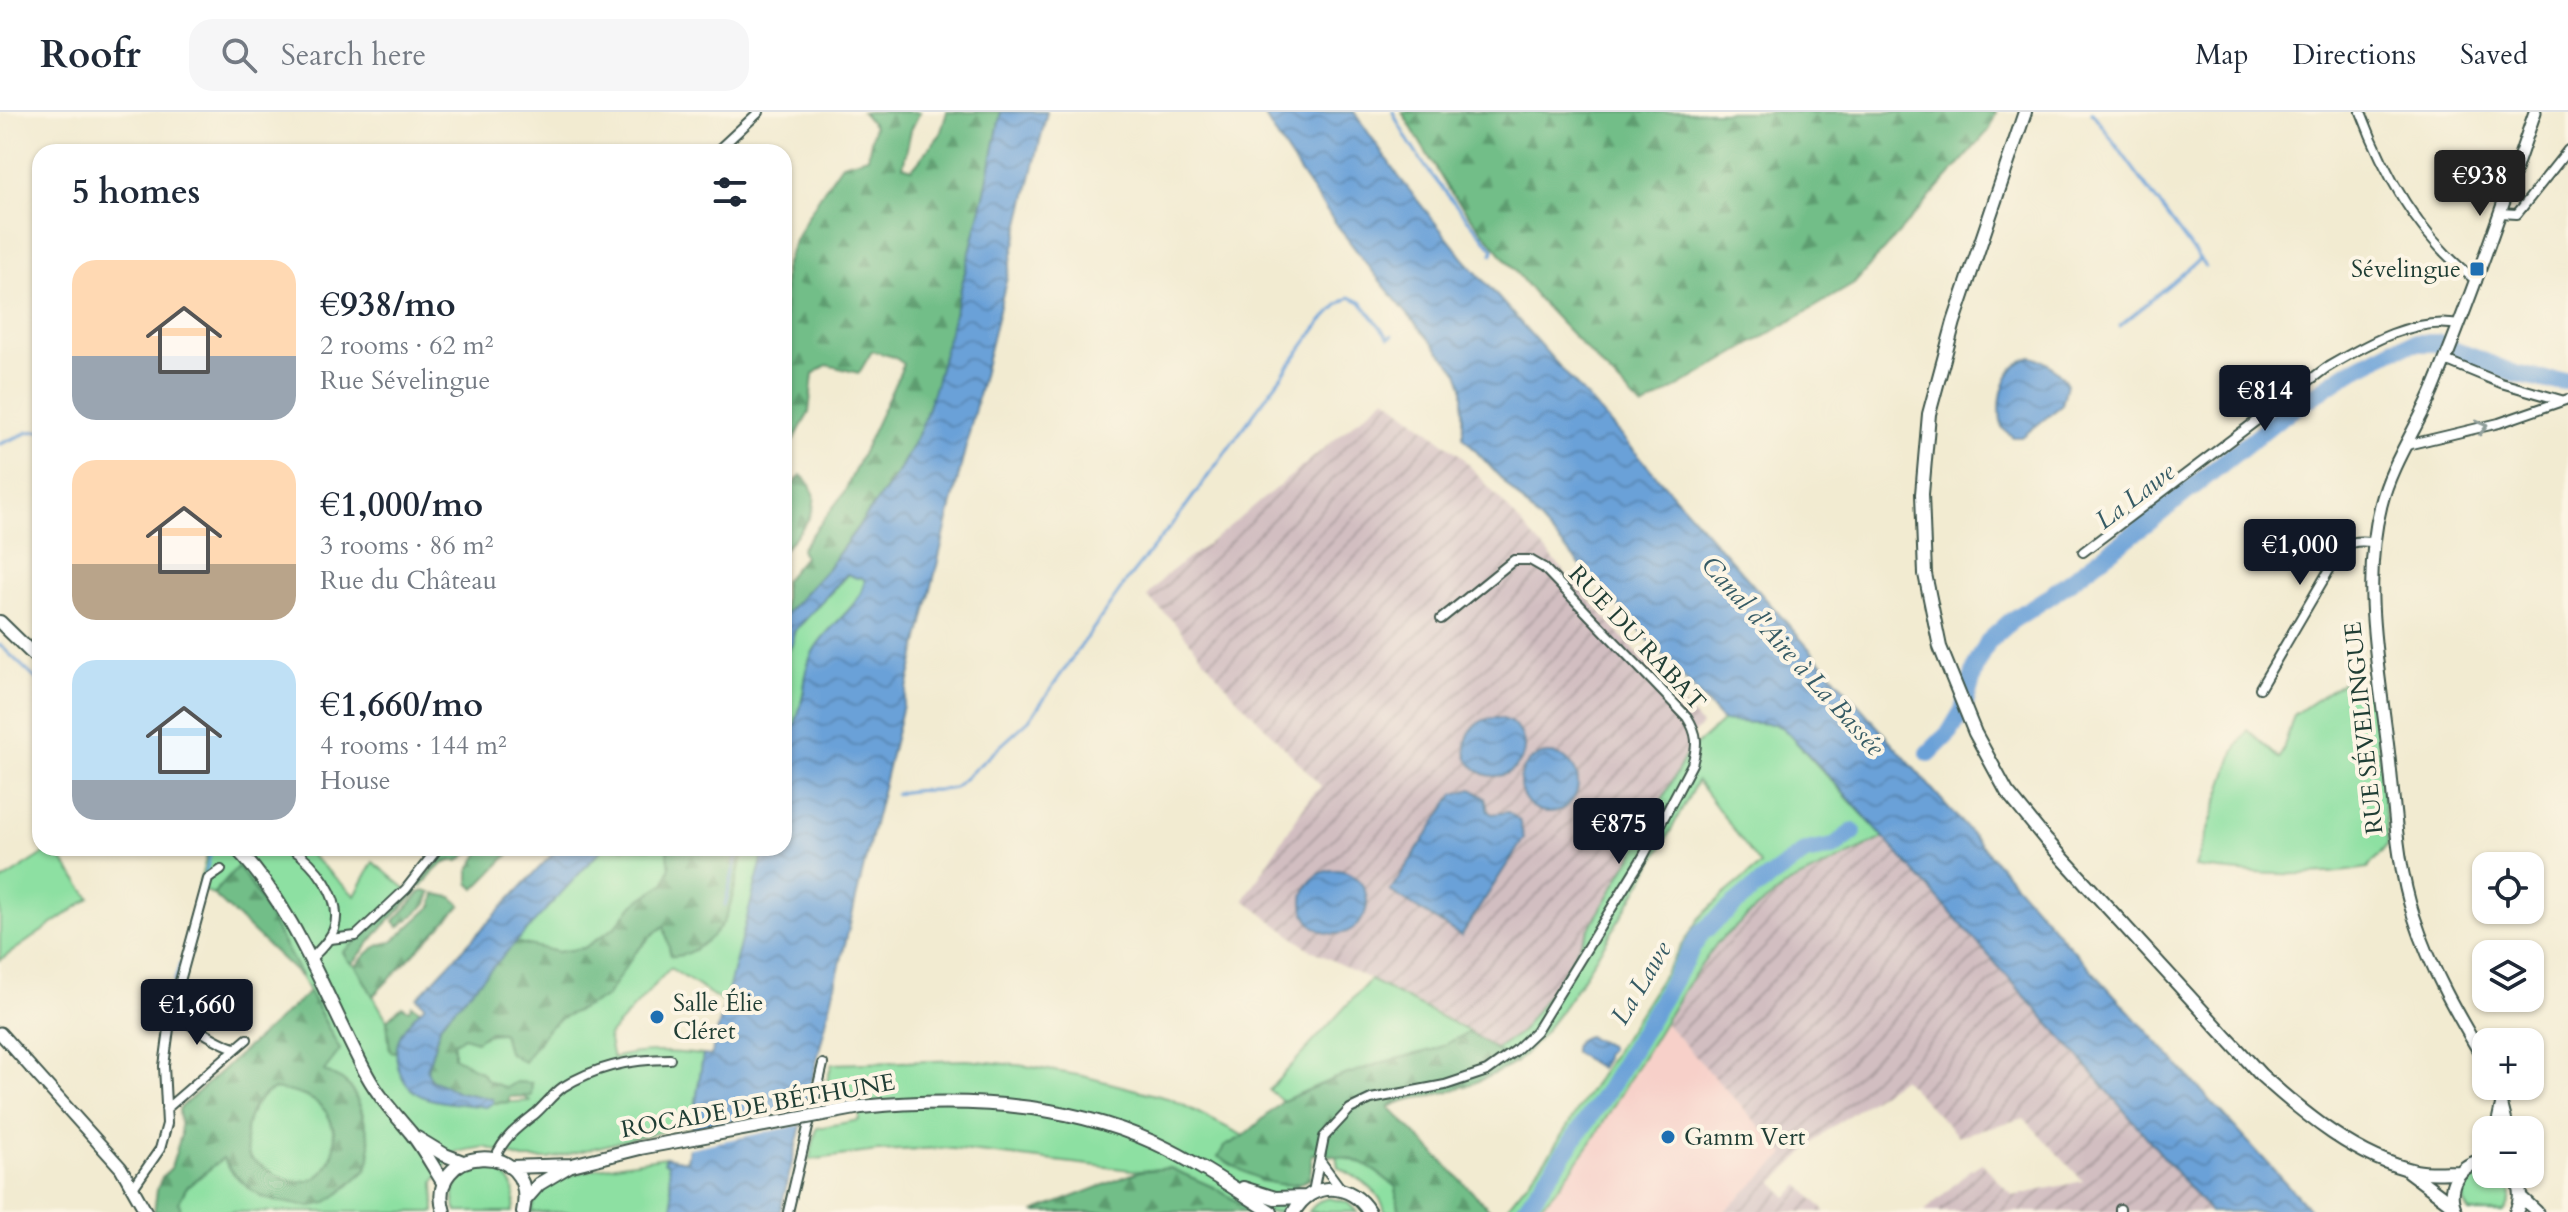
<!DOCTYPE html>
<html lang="en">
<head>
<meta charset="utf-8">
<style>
  :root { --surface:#fff; --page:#f6f6f7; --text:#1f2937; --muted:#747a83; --line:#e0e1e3; --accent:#111827 }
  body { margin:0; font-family:Cardo,serif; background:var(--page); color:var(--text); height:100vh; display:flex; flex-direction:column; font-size:30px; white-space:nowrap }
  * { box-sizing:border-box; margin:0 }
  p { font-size:26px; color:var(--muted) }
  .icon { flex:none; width:44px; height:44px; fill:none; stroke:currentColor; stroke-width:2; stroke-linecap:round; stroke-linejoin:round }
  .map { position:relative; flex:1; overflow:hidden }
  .side { position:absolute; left:32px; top:32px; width:760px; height:712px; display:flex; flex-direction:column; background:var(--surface); border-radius:24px; box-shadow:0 2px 6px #0004 }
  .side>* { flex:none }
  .fabs { position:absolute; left:2472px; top:740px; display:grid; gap:16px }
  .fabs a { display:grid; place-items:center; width:72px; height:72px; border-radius:16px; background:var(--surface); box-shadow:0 2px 6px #0004; font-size:40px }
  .price { position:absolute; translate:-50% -68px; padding:0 18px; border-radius:8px; background:var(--accent); color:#fff; font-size:26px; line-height:52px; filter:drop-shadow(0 2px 4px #0008) }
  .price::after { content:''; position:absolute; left:50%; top:48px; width:24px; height:18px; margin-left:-12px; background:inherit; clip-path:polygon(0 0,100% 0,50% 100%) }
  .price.selected { background:#222; color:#fff }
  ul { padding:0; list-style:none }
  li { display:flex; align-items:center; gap:24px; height:200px; padding:0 40px }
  li span { display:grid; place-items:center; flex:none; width:224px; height:160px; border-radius:24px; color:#555 }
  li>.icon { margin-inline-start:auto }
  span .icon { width:96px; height:96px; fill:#fffc; stroke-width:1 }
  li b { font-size:34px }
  h2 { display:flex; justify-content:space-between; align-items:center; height:96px; padding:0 40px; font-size:34px }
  header { display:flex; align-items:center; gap:48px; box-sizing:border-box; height:112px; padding:0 40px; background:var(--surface); border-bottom:2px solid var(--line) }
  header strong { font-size:38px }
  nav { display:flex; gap:44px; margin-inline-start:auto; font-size:28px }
  .search { width:560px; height:72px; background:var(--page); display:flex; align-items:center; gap:20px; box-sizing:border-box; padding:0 28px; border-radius:24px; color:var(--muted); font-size:30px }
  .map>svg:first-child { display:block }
</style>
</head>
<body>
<header>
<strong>Roofr</strong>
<div class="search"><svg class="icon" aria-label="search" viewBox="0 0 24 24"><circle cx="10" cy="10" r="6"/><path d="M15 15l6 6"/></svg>Search here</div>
<nav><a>Map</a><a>Directions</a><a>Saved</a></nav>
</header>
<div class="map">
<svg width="2568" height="1100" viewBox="0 0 2568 1100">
  <defs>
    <pattern id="industrial-furrows" width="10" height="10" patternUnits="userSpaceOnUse" patternTransform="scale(2)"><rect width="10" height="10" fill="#d2bec1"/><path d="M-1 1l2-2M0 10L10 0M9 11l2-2" fill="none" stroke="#aa9c9e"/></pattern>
    <pattern id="forest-firs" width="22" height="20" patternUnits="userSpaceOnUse" patternTransform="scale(2)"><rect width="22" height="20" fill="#72be88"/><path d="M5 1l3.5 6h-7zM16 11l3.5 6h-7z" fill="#5d9c70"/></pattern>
    <pattern id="water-waves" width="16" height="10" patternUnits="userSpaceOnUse" patternTransform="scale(2)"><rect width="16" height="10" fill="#6aa1d8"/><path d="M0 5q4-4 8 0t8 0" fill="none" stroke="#5784b0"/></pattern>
  </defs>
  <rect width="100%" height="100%" fill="#fcf5e5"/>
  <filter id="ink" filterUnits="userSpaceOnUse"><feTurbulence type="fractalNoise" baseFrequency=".0125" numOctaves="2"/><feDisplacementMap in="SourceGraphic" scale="16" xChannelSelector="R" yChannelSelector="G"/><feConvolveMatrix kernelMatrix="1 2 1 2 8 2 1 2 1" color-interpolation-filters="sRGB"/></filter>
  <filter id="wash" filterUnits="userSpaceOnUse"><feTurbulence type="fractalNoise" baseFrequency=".006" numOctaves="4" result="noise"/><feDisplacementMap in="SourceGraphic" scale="32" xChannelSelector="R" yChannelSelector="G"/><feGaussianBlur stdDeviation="1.8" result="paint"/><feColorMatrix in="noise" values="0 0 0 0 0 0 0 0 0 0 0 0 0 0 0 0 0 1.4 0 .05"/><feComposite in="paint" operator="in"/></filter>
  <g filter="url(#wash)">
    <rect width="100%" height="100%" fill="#f2ebd1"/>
    <path fill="#f7d0c9" d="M1665 911 1786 1042 1724 1100H1536L1560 1073 1592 1029Z"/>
    <path fill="url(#industrial-furrows)" d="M1386 285 1460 343 1702 614 1693 622 1678 660 1635 739 1563 861 1521 920 1494 938 1442 904 1308 836 1244 788 1308 688 1321 674 1232 581 1173 509 1147 485 1165 464 1218 424Z
      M1884 726 2079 945 2210 1100H1924L1969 1059 1982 1051 2013 1084 2083 1069 2024 1006 1958 1024 1902 966 1824 1021 1774 1070 1787 1085 1800 1073 1826 1100H1724L1785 1042 1665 911 1685 876 1717 831 1758 795 1790 771Z"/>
    <path fill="#8de0a2" stroke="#568e6b" stroke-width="2" d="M848 462 857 466 861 465 865 468C861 495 828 513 814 538 806 552 806 566 803 581 799 606 790 631 784 655V542L793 532 794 520Z
      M2344 569 2374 585 2388 732 2368 756C2311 766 2252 763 2195 755L2235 638 2248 618 2280 647 2294 603Z
      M1723 609 1774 612 1783 616 1884 726 1790 771 1758 795 1717 831 1685 876 1592 1029 1560 1073 1536 1100H1503L1549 1043 1699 807 1722 784 1760 753 1697 669C1665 731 1631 791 1593 850 1570 886 1547 922 1515 951L1494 938 1521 920 1563 861 1635 739 1687 641Z
      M53 736 90 786 0 848V770Z
      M209 736H303L355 784 373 750 411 781 348 849 356 854 387 908 390 938 397 940 398 955 486 995 493 991 531 989 488 969 481 960 453 945V930L464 925 476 928C498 914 515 925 538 932L548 916 563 905 606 885 634 842 652 823 665 814 671 844 724 810 744 736H765L726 892 670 856 608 924 613 946C641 937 674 940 703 943L693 1012 549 1047H523L485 1035 456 1040 434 1070 435 1100H181L179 1090 186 1076 223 1046C234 1068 259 1087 284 1090L340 1081 366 1058 370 1030 361 995 351 976 342 968 323 959 340 938 255 778 238 754 213 782 198 776Z
      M603 736H667L670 754 665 771 634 792 615 815 584 836 558 840 515 830Z
      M1370 868 1470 920 1436 937 1384 950 1333 967 1283 989 1269 978Z
      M967 948 1026 954 1083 964 1171 987 1244 1024 1224 1035 1260 1069 1298 1073 1288 1100H1253L1215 1076 1170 1056 1140 1059 944 1036 877 1039 809 1048 817 1016 859 1008V984L821 989 832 952Z
      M275 977C290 979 303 982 316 990 349 1013 335 1083 287 1068 274 1064 262 1053 250 1046 239 1022 249 987 275 977Z
      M1336 1043 1368 1053 1396 1075 1399 1099 1404 1100H1385C1381 1077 1357 1066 1338 1055Z
      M665 1045 664 1050 668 1051 674 1100H531C534 1092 535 1083 542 1077 569 1057 630 1051 665 1045Z
      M487 1055C509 1060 520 1078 512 1100H457C447 1076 462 1057 487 1055Z
      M2485 1057 2486 1062H2501C2513 1073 2514 1087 2504 1100H2469C2456 1082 2463 1062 2485 1057Z
      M1328 1086 1347 1090 1357 1100H1308L1319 1089Z"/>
    <path fill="url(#forest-firs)" stroke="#487e5e" stroke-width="2" fill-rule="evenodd" d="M862 0H920L911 18 903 54 912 57 940 23 947 0H1001L985 80 960 180 936 271 921 317 899 358 828 456 784 504V469L804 445 801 437 844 381 904 252 894 245 872 239 859 261 827 253 813 262 809 301 790 334 784 336V157C797 117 818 86 842 52L868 45 874 14Z
      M1402 0H1996L1990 17 1854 172 1642 296 1539 188 1448 77Z
      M801 363C831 388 804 415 784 437V383Z
      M450 736H474L459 749C441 746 432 763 421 775L418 773Z
      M483 736H515L475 777 469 771V759Z
      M667 736H744C740 752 731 800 723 811 713 826 690 846 671 844L664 814 652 823 634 842 606 885 563 905 548 916 524 950 508 940 503 921 489 920 476 929 464 925 454 930V945L481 960 488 969 506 976 516 970 532 971 531 984 509 985V990L493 991 492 987 459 980 430 968 427 958 441 911 515 830 558 840 584 836 615 815 634 792 665 771 670 754Z
      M238 754 255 779 303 867 213 782Z
      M425 779 431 781 427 792 399 815 394 809 421 780Z
      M417 780 380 818 353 851 348 849 343 840 404 789 411 781Z
      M435 782 452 785 461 793 373 884 356 854C365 842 376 831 392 830L432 794Z
      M309 880 340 938 324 959 342 968 351 976 360 995 370 1030V1045L366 1058 340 1081 325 1091 310 1095 276 1089 262 1085 250 1077 232 1059 223 1046 186 1076 179 1090 181 1100H154L157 1078 162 1065 171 1056 181 1023 179 997ZM275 977C291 980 308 982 321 994 347 1019 335 1076 293 1069 278 1067 263 1054 250 1046 239 1022 249 987 275 977Z
      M412 893 420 898 400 924 397 940 390 939 387 908 402 894 409 898Z
      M1470 920 1515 951C1490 965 1466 976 1438 982 1420 986 1406 986 1389 995L1492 1100 1399 1099 1396 1075C1364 1049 1353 1044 1312 1042L1310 1067C1279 1083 1246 1061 1218 1045L1224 1035 1244 1024 1283 989 1333 967 1384 950 1436 937Z
      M1170 1056 1215 1076 1253 1100H1034L1140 1059Z"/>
    <path fill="url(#water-waves)" stroke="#446f86" stroke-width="2" d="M1001 0H1047L780 1100H674L668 1052 664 1050 665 1045 687 1049 703 943 711 944 765 736H784C784 710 781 682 784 656 787 631 798 608 803 584 806 569 805 556 812 542 825 514 861 497 865 468L861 465 857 466 847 462 794 520 793 532 784 542V504L828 456 899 359 921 317 936 271 960 180 985 80Z
      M1262 0H1354L1399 65 1465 148 1778 501 2067 831 2312 1100H2210L2079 945 1831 666 1783 616 1774 612 1723 609 1463 325V274L1458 260C1385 179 1317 94 1262 0Z
      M2032 245C2046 248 2060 260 2067 272L2062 293 2022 325H2013L2002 316C1997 289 2002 253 2032 245Z
      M1466 635a29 29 0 1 1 58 0a29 29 0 1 1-58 0Z
      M1520 671a29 29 0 1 1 58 0a29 29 0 1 1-58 0Z
      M1472 677 1485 686 1488 699 1492 702 1508 700 1519 708 1524 726 1461 824 1390 779 1454 682Z
      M558 736H603L441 911 427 958 431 968 459 980 493 987V991L486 995C468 992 448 992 430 987 402 980 389 948 401 922 407 911 416 902 425 893L417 886Z
      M1303 790a32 32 0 1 1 64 0a32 32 0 1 1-64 0Z
      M1588 924 1609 934 1610 937 1605 942V948L1600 956 1574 940C1573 931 1580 926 1588 924Z"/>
    <path fill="#f2ebd1" d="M809 994 805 1012 685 1037 688 1018Z"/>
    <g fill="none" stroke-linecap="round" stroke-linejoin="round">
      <path stroke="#6aa1d8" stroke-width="3" d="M1393 0C1416 52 1458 94 1494 138L1492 142
        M2092 0 2205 155
        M2120 214 2200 147
        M0 332 29 320 40 319
        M0 533 40 571
        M896 682C915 675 934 681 954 676L1029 608 1128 467 1181 401 1321 210 1338 193 1350 185 1361 190 1389 226 1393 223
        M204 767 212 736
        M725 793 739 736
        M174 871 180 852"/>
      <path stroke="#6aa1d8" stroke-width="18" d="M1929 641 1950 620 1963 598 1976 554 1988 530 2011 509 2050 484 2149 410 2278 307 2349 260 2395 236 2415 231H2436L2515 262 2548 269H2568
        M1523 1100 1606 981 1701 821 1751 779 1805 740 1833 735 1853 720"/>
    </g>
  </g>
  <g filter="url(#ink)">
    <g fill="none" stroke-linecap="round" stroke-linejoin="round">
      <g stroke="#3f574c" stroke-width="12">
        <path id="street" d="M2361 0C2385 64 2421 128 2477 169
          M716 40 759 0
          M2500 101 2517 102 2568 38
          M2445 248 2501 271 2561 288
          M2407 333 2499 311 2568 287
          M2083 440 2326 256C2364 234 2413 204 2459 213
          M2260 576 2342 436C2352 428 2361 429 2374 430
          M291 736C315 751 344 787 334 817 330 829 319 838 310 848
          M330 827 356 824 406 777 438 736
          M171 902C193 912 212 929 235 936
          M166 997 247 927
          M495 1046C505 1024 517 1016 536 1001 545 993 553 982 563 975 596 954 632 947 670 947
          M1321 1050 1341 1077
          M133 1076 160 1037 167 1012 164 954 171 902 208 767 221 758
          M1313 1080 1324 1025 1350 997 1371 987 1445 973 1487 959 1515 939 1536 919 1643 745 1692 652C1698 633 1698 622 1687 605L1544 456 1530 448H1514L1441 507
          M788 1100 823 952
          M2120 1100V1097"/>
      </g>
      <g stroke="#3f574c" stroke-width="15">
        <path id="secondary" d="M0 921 121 1056 146 1100
          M2486 951C2458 904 2431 858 2414 805 2397 754 2395 698 2389 645 2380 562 2360 474 2381 393 2391 352 2417 316 2433 278 2471 186 2503 93 2535 0
          M2497 974 2508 1018
          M2496 1018 2501 995
          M2520 1084 2537 1100"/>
      </g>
      <g stroke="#3f574c" stroke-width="16">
        <path id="primary" d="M2025 0 1954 210 1929 302 1922 382 1925 462 1940 535 1975 621 2007 680 2046 728 2261 963C2304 1002 2357 1046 2416 1059 2430 1062 2445 1060 2460 1060
          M0 510 40 549
          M236 736C297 799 326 887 367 963 379 985 395 1002 411 1021 424 1037 433 1055 444 1072
          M861 995C959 985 1064 989 1155 1031 1196 1050 1234 1076 1271 1100
          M417 1026 445 1043 463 1050
          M510 1055 572 1053 640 1036
          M2408 1059 2452 1092
          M2513 1062C2521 1074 2522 1087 2516 1100
          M1243 1076 1275 1086 1305 1085
          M525 1088 539 1072 569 1054
          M444 1100C423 1033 539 1024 523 1100
          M1294 1100C1311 1068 1352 1070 1369 1100
          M2456 1100C2444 1075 2459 1051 2486 1048"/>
      </g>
      <use href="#street" stroke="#fff" stroke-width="8"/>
      <use href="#secondary" stroke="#fff" stroke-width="11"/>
      <use href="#primary" stroke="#fff" stroke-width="12"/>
      <g stroke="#3f574c" stroke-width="16" stroke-linecap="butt">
        <path id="primary-bridge" d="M640 1036 861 995"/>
      </g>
      <use href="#primary-bridge" stroke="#fff" stroke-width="12"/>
    </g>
    <defs><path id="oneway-chevron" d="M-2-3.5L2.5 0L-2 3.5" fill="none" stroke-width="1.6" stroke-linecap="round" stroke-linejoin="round" transform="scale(2)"/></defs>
    <use stroke="#8f9e9a" href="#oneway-chevron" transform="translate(2482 315) rotate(-14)"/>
  </g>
  <g fill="#1f6fb2" stroke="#fcf5e5" stroke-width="3">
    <rect x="2469" y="149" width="16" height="16" rx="4"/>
    <circle cx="657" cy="905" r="8"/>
    <circle cx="1668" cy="1025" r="8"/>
  </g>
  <g text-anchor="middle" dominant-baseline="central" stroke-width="8" stroke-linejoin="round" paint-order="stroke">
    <g font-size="24" fill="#1f3d34" stroke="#fcf5e5" text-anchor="start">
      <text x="2461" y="157" text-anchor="end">Sévelingue</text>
      <text x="673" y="891">Salle Élie<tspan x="673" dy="28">Cléret</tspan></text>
      <text x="1684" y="1025">Gamm Vert</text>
    </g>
    <g font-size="24" fill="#1f3d34" stroke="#fcf5e5">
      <text transform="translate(1637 526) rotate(47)">RUE DU RABAT</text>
      <text transform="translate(2364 616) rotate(-96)">RUE SÉVELINGUE</text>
      <text transform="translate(758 994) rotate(-10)">ROCADE DE BÉTHUNE</text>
    </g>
    <g font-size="26" font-style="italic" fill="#365b65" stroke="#fcf5e5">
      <text transform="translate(2135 384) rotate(-37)">La Lawe</text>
      <text transform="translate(1793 544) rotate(48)">Canal d'Aire à La Bassée</text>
      <text transform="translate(1641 871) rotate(-59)">La Lawe</text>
    </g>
  </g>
</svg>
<div class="fabs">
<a><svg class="icon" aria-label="locate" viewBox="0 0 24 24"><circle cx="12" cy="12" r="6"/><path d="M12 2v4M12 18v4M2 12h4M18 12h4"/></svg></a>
<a><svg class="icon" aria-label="layers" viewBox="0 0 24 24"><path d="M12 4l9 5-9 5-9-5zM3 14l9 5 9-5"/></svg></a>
<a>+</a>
<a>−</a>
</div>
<b class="price selected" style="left:2480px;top:106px">€938</b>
<b class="price" style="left:2265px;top:321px">€814</b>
<b class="price" style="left:2300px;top:475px">€1,000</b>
<b class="price" style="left:1619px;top:754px">€875</b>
<b class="price" style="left:197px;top:935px">€1,660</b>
<section class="side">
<h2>5 homes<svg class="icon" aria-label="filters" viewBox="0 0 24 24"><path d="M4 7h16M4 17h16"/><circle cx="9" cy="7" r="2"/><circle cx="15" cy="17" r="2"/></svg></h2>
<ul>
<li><span style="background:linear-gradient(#ffd9b3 60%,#9aa5b1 0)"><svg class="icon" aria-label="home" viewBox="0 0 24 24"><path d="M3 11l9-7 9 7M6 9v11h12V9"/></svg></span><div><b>€938/mo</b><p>2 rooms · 62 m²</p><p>Rue Sévelingue</p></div></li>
<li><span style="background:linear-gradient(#ffd9b3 65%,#b9a48a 0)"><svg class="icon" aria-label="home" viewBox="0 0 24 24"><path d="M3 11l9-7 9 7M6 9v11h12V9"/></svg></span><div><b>€1,000/mo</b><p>3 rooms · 86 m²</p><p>Rue du Château</p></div></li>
<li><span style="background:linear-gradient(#bfe0f5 75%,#9aa5b1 0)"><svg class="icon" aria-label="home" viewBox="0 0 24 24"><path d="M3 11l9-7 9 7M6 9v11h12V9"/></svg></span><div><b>€1,660/mo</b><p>4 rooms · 144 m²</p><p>House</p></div></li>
</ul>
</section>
</div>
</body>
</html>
